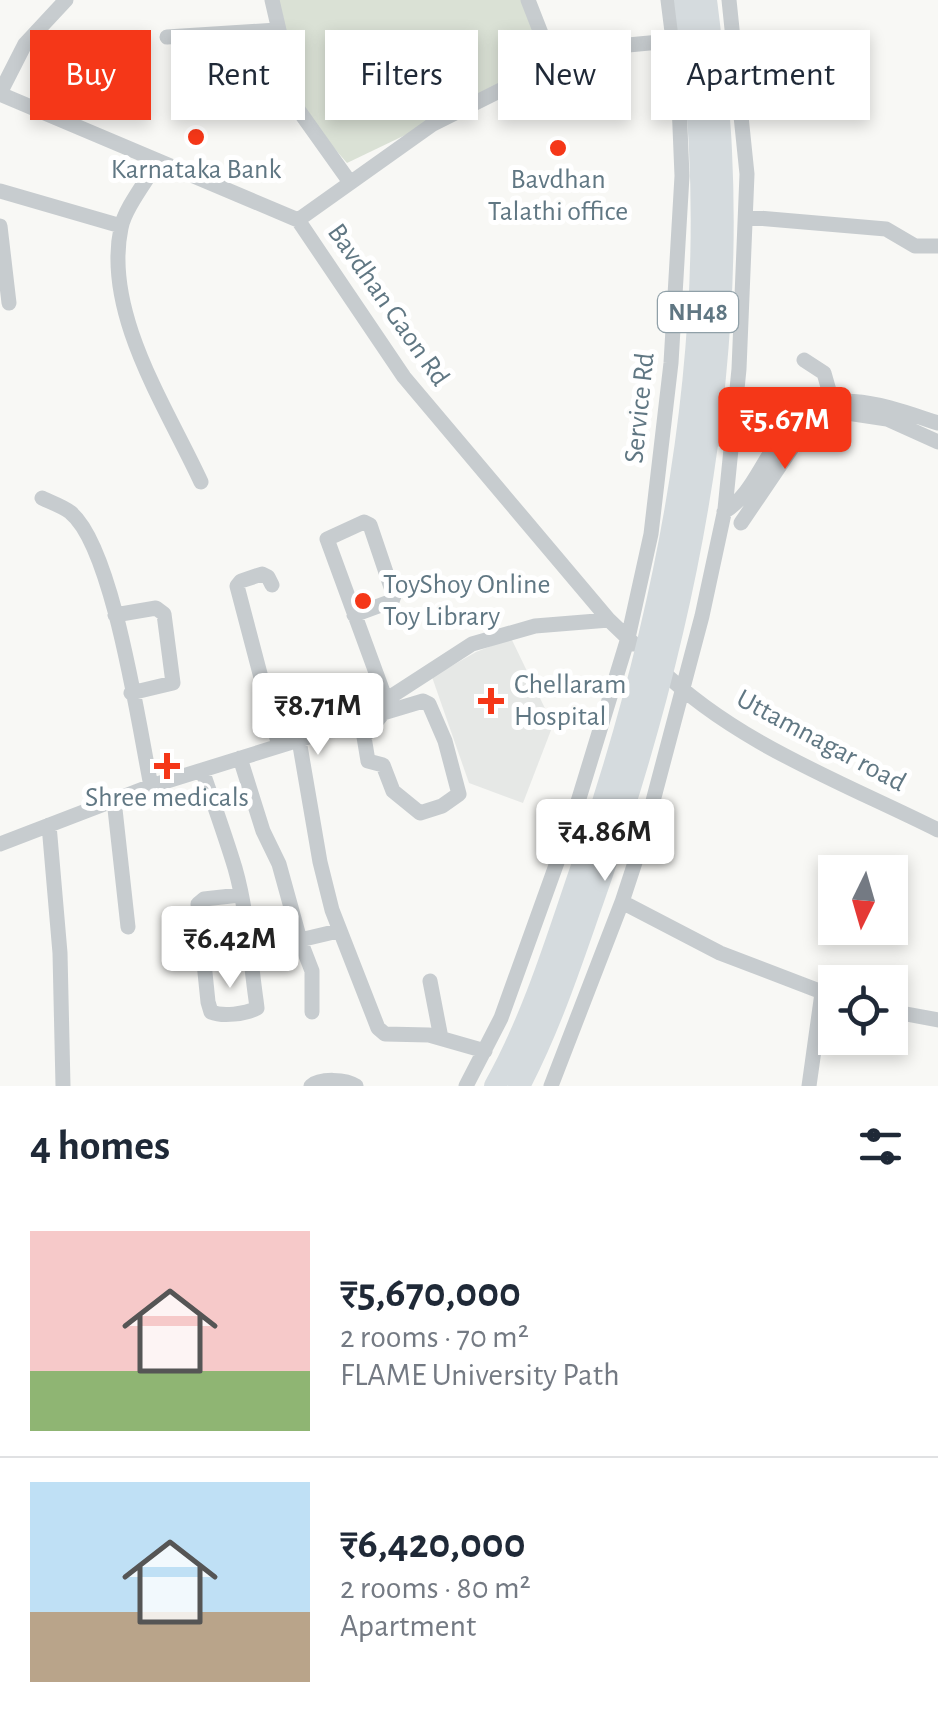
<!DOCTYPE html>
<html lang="en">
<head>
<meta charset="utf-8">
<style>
  :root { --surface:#fff; --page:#f6f6f7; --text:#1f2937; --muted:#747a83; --line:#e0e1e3; --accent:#f53718 }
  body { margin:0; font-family:"Alegreya Sans",sans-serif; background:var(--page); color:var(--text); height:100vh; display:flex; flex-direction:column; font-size:38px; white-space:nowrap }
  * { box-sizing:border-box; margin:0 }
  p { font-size:32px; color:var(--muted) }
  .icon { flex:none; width:55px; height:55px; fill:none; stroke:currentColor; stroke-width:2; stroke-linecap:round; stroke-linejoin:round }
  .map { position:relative; height:1086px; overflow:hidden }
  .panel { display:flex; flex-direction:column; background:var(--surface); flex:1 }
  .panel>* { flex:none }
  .banner { position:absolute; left:30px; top:30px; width:880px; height:90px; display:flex; gap:20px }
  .needle { width:65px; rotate:185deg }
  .fabs { position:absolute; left:818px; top:855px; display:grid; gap:20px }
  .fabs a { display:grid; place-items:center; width:90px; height:90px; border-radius:0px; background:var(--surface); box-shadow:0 5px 15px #0003; font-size:50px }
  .price { position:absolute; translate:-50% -85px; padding:0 22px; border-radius:10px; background:#fff; color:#222; font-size:32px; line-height:65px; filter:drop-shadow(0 2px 5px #0008) }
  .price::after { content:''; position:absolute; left:50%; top:60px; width:30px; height:22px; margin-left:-15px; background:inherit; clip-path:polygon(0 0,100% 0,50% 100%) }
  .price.on { background:var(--accent); color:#fff }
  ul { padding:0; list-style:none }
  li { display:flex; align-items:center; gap:30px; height:250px; padding:0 30px }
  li+li { border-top:2px solid var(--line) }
  li span { display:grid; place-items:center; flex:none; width:280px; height:200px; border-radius:0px; color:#555 }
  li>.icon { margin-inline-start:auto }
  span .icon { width:120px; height:120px; fill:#fffc; stroke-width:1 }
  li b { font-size:42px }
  h2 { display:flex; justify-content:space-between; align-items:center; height:120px; padding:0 30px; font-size:42px }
  .tag { padding:0 35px; border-radius:0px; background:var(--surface); box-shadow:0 5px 15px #0003; font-size:35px; line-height:90px }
  .tag.on { background:var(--accent); color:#fff }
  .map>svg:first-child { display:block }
</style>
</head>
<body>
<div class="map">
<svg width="938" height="1086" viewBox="0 0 938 1086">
  <rect width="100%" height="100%" fill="#f8f8f5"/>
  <path fill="#e6e8e6" d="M511 638 553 725 523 803 469 783 432 677 476 652Z"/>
  <path fill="#dae1d5" d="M273 0H529L553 64 347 163 315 126 292 82Z"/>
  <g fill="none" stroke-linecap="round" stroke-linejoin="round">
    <path stroke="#c7cccf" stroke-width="15" d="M272 0 297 108 349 181
      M528 0 553 64
      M167 37 277 30
      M0 93 25 44 66 0
      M0 94 298 220 404 377 609 620
      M158 161C148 179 124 209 121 228 103 313 167 408 201 482
      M0 191 121 226
      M746 217 886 229 915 246H938
      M298 220 433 124 553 64 577 54 607 47 681 40
      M0 226 9 303
      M804 360 824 373 832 401
      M42 498C50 502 62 506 70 512 113 546 139 727 151 786
      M724 512C746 498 755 478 768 457 774 446 780 433 789 424 830 382 891 408 938 423
      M741 523 802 433 834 411 887 419 938 442
      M272 585 268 577 262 574 241 581 237 586 279 746
      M115 615 156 608 164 614 173 683 131 693
      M354 615 392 601 394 596 370 525 364 522 327 539 386 700
      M658 667C735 743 842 782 938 830
      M266 697 291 691
      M423 701 429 704 445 741 459 794 442 806 420 813 393 791 383 765 368 761 364 737 383 713Z
      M299 740 320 862 332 910 378 1028 385 1034 429 1035 485 1051
      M240 758 263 831 279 864 300 940 338 931
      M202 770C213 802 225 835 235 868 247 910 250 957 256 1000L257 1008C245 1014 223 1017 211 1012L208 1002 198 904 204 899 240 895
      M114 800 128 927
      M49 825 60 953 63 1086
      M0 844 151 786 347 725 472 644 535 626 609 620 634 644
      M622 902 720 953 835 997
      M300 940 312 971V1012
      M430 981 441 1038
      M890 1011 938 1020
      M311 1086C320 1078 346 1079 356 1086
      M466 1086 501 1018 573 818 628 638 651 534 671 363 682 176 678 79 668 0
      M551 1086 622 902 644 835 702 616 725 509 739 369 747 174 729 0
      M809 1086 822 993"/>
    <path stroke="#d5dbde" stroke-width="22" d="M708 437 733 433
      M495 1086C533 1018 556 942 581 869 660 640 712 394 700 150 698 100 691 50 685 0
      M519 1086C554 1019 577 945 602 874 681 643 733 396 721 151 719 101 712 50 706 0"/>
  </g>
  <g fill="#f53718" stroke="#fff" stroke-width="4">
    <circle cx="196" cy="137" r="10"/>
    <circle cx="558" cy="148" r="10"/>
    <circle cx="363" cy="601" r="10"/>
    <path d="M486 686h10v10h10v10h-10v10h-10v-10h-10v-10h10z"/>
    <path d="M162 751h10v10h10v10h-10v10h-10v-10h-10v-10h10z"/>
  </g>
  <g text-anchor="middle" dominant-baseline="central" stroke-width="10" stroke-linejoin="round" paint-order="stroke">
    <rect fill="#fff" stroke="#90a0a8" stroke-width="2.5" x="658" y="292" width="80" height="40" rx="8"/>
    <g font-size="25" font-weight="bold" fill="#607783">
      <text x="698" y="312">NH48</text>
    </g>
    <g font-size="28" fill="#607783" stroke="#fff">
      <text x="196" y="170">Karnataka Bank</text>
      <text x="558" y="180">Bavdhan<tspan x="558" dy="32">Talathi office</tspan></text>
      <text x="383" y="585" text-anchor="start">ToyShoy Online<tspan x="383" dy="32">Toy Library</tspan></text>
      <text x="514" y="685" text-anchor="start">Chellaram<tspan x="514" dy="32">Hospital</tspan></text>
      <text x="167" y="798">Shree medicals</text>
    </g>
    <g font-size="28" fill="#607783" stroke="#fff">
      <text transform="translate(388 305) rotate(55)">Bavdhan Gaon Rd</text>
      <text transform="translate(640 408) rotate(-84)">Service Rd</text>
      <text transform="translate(821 741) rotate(28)">Uttamnagar road</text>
    </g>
  </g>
</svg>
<div class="fabs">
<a><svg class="needle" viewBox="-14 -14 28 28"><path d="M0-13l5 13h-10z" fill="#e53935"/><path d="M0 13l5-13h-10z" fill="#747a83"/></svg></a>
<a><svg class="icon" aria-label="locate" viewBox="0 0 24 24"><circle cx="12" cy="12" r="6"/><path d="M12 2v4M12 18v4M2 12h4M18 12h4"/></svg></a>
</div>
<b class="price on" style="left:785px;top:472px">₹5.67M</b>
<b class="price" style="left:318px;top:758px">₹8.71M</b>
<b class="price" style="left:605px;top:884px">₹4.86M</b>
<b class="price" style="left:230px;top:991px">₹6.42M</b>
<div class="banner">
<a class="tag on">Buy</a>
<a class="tag">Rent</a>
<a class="tag">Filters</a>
<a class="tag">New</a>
<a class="tag">Apartment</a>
</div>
</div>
<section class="panel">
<h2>4 homes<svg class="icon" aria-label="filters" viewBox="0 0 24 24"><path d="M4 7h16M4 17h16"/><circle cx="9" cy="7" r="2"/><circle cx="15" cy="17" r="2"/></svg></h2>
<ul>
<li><span style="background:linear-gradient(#f6c9c9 70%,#8fb573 0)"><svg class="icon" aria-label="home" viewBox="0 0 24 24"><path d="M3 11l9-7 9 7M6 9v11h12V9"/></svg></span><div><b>₹5,670,000</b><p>2 rooms · 70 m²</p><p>FLAME University Path</p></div></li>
<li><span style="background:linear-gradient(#bfe0f5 65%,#b9a48a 0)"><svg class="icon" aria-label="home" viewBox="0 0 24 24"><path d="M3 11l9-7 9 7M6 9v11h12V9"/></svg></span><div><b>₹6,420,000</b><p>2 rooms · 80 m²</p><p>Apartment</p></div></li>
</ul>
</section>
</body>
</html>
